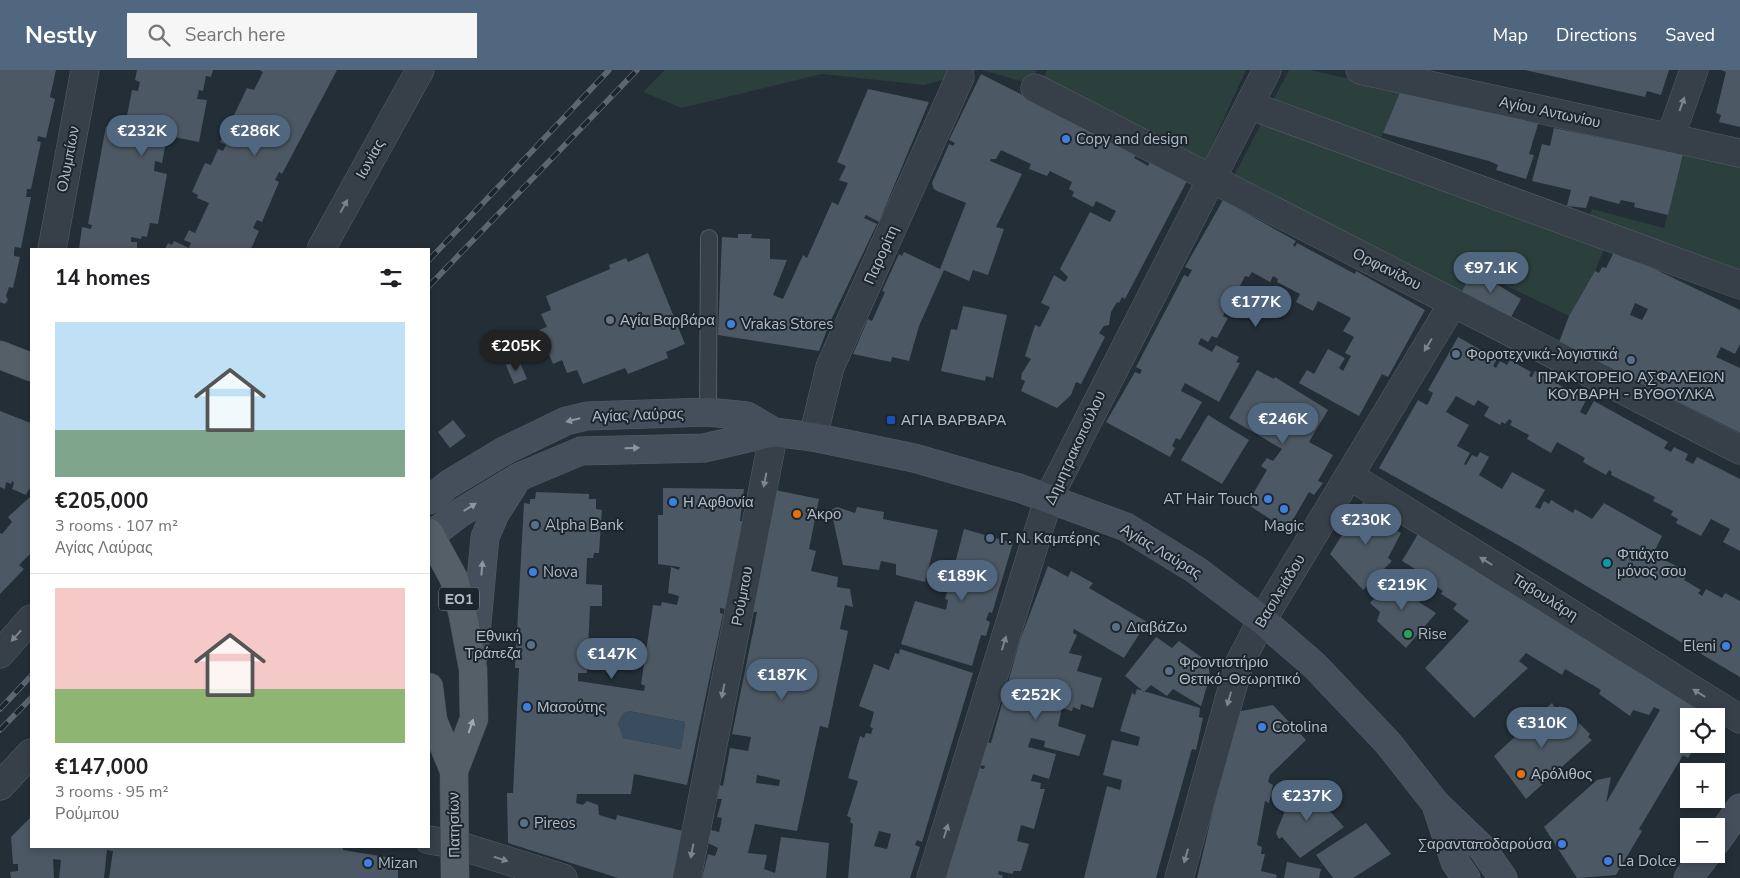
<!DOCTYPE html>
<html lang="en">
<head>
<meta charset="utf-8">
<style>
  :root { --surface:#fff; --page:#f6f6f6; --text:#202124; --muted:#757577; --line:#e0e0e0; --accent:#51667f }
  body { margin:0; font-family:"Nunito Sans",sans-serif; background:var(--page); color:var(--text); height:100vh; display:flex; flex-direction:column; font-size:19px; white-space:nowrap }
  * { box-sizing:border-box; margin:0 }
  p { font-size:16px; color:var(--muted) }
  .icon { flex:none; width:28px; height:28px; fill:none; stroke:currentColor; stroke-width:2; stroke-linecap:round; stroke-linejoin:round }
  .map { position:relative; flex:1; overflow:hidden }
  .panel { position:absolute; left:30px; top:178px; width:400px; height:600px; display:flex; flex-direction:column; background:var(--surface); border-radius:0px; box-shadow:0 2px 8px #0003 }
  .panel>* { flex:none }
  .buttons { position:absolute; left:1680px; top:638px; display:grid; gap:10px }
  .buttons a { display:grid; place-items:center; width:45px; height:45px; border-radius:0px; background:var(--surface); box-shadow:0 2px 8px #0003; font-size:25px }
  .price { position:absolute; translate:-50% -42px; padding:0 11px; border-radius:18px; background:var(--accent); color:#fff; font-size:16px; line-height:32px; filter:drop-shadow(0 1px 2px #0008) }
  .price::after { content:''; position:absolute; left:50%; top:30px; width:15px; height:11px; margin-left:-8px; background:inherit; clip-path:polygon(0 0,100% 0,50% 100%) }
  .price.selected { background:#222; color:#fff }
  ul { padding:0; list-style:none }
  li { display:grid; align-content:center; gap:10px; height:265px; padding:0 25px }
  li+li { border-top:1px solid var(--line) }
  li span { display:grid; place-items:center; height:155px; border-radius:0px; color:#555 }
  li>.icon { margin-inline-start:auto }
  span .icon { width:90px; height:90px; fill:#fffc; stroke-width:1 }
  li b { font-size:21px }
  h2 { display:flex; justify-content:space-between; align-items:center; height:60px; padding:0 25px; font-size:21px }
  header { display:flex; align-items:center; gap:30px; box-sizing:border-box; height:70px; padding:0 25px; background:var(--accent); color:#fff }
  header strong { font-size:24px }
  nav { display:flex; gap:28px; margin-inline-start:auto; font-size:18px }
  .search { width:350px; height:45px; background:var(--page); display:flex; align-items:center; gap:12px; box-sizing:border-box; padding:0 18px; border-radius:0px; color:var(--muted); font-size:19px }
  .map>svg:first-child { display:block }
</style>
</head>
<body>
<header>
<strong>Nestly</strong>
<div class="search"><svg class="icon" aria-label="search" viewBox="0 0 24 24"><circle cx="10" cy="10" r="6"/><path d="M15 15l6 6"/></svg>Search here</div>
<nav><a>Map</a><a>Directions</a><a>Saved</a></nav>
</header>
<div class="map">
<svg width="1740" height="808" viewBox="0 0 1740 808">
  <rect width="100%" height="100%" fill="#232e37"/>
  <path fill="#2b3f3d" d="M665 0H980L924 15 822 4 682 38 643 22Z
    M982 0H1037L1031 14Z
    M1047 0H1246L1204 92 1042 12Z
    M1289 0H1310L1401 20 1380 71 1589 148 1592 139 1664 158 1685 80 1740 93V223L1604 179 1595 201 1569 246 1472 199 1462 222 1234 106Z"/>
  <path fill="#3a4d5f" d="M629 641 685 652 681 679 623 668 618 653 623 644Z"/>
  <path fill="#4c5863" fill-rule="evenodd" d="M0 0H56L50 27 55 29 46 68 38 66 37 71 41 72 31 119H27L26 127H31L21 178 15 177 14 181V186L20 187 13 218 9 217 6 226 8 230 5 234 0 232Z
    M137 0H213L211 7 206 6 203 21 199 20 197 29 207 30 199 72 169 66 165 72H159V75L165 77 162 93 155 91 154 101 167 104 158 154 150 153 147 167 142 166 141 169 131 167V172H137V179H79L82 157 91 159 92 155 88 154 106 56 116 58 115 64 130 66 131 62 124 61 132 20 138 21 140 12 135 10Z
    M259 0H337L282 104 279 102 275 110 279 112 262 152 257 150 253 158 259 161 251 179H165L168 173 172 175 174 171 189 178 191 173 184 170 189 160 195 163 209 133 197 128 198 125 192 122 205 93 211 95 218 79 223 81 226 75 220 72 230 53 235 54 238 47 234 45 247 18 254 20 263 2Z
    M1525 0H1669L1661 25 1647 21 1645 27Z
    M1721 0H1740V57L1719 52 1721 45 1716 43 1726 2Z
    M981 4 1095 62 1092 68 1100 72 1102 67 1136 85 1134 88 1148 96 1150 92 1187 111 1125 229 1122 227 1119 233 1117 232 1111 242 1109 255 1104 256 1099 263 1105 267 1081 314 1076 312 1071 325 1057 338 1021 321 1025 311 1021 309 1022 303 1031 289 1025 286 1035 255 1040 257 1050 237 1041 233 1054 205 1065 212 1068 207 1060 199 1090 142 1110 152 1116 141 1096 131 1093 137 1072 126 1074 122 1069 119 1072 112 1050 101 1047 106 1029 99 1031 94 1001 80 996 89H991L990 91 1022 104 996 157 1004 159 988 205 973 200 969 211 944 200 919 256 909 291 892 287 891 292 853 284 868 249 872 251 885 222 882 221 899 184 902 186 904 182 940 199 966 133 937 121 934 119 932 113 949 74 953 76 955 73 949 70Z
    M868 19 929 32 879 152 866 145 864 148 877 154 830 252 819 281 718 265 722 167 738 168V164H752L751 168 770 169V189L787 190 773 225 783 229 803 185 807 188 832 132 838 135 848 113 839 110 846 96 837 92Z
    M1401 20 1539 51 1529 84 1534 85 1526 109 1496 100 1498 95 1489 91 1383 63Z
    M1554 58 1642 76 1643 69 1678 77 1677 84 1683 85 1668 145 1634 137 1635 133 1621 130 1619 134 1590 126 1586 138 1567 136 1571 120 1532 111 1542 74 1550 76Z
    M1223 130 1296 171 1293 175 1295 177 1297 173 1355 204 1356 201 1425 240 1388 307 1382 304 1359 346 1299 313 1307 300 1314 304 1328 279 1345 288 1339 298 1343 301 1351 286 1345 283 1354 267 1343 261 1351 248 1318 231 1313 241 1296 232 1300 224 1277 212 1278 209 1273 206 1270 212 1252 202 1249 207 1245 206 1236 224 1230 221 1228 224 1234 226 1223 246 1228 248 1217 268 1212 266 1208 272 1201 268 1198 274 1212 282 1216 275 1239 287 1236 292 1240 293 1219 332 1185 313 1181 321 1202 332 1180 370 1176 368 1172 376 1175 378 1170 387 1106 352 1135 302 1140 304 1142 300 1136 297 1184 205 1188 207 1192 200 1185 197Z
    M1615 180 1740 240V274L1735 284 1721 277 1716 287 1740 298V363L1559 272 1569 246 1595 201 1599 203 1602 197 1606 198ZM1635 233 1648 239 1642 250 1630 245Z
    M648 183 685 274 666 282 668 288 628 304 625 298 583 314 577 300 567 303 562 290 553 294 539 260 547 257 541 244 551 240 546 226 610 199 609 195 626 188 628 192Z
    M1472 199 1521 229 1510 249 1462 222Z
    M963 236 1007 245 993 308 986 306 985 311 941 301 951 259 957 260Z
    M1458 267 1497 289 1493 296 1496 298 1500 291 1507 295 1510 290 1531 302 1529 306 1532 307 1535 301 1586 330 1580 342 1586 345 1594 331 1668 372 1664 378 1671 382 1674 377 1688 384 1685 390 1693 394 1697 387 1740 409V481L1723 472 1730 459 1711 449 1701 466 1676 453 1678 449 1671 445 1673 441 1653 431 1655 427 1611 405 1612 402 1609 400 1606 405 1583 392 1585 388 1557 372 1551 383 1527 369 1529 365 1510 355 1512 351 1509 349 1505 354 1502 352 1500 355 1484 346 1489 337 1478 330 1474 336 1456 326 1446 342 1469 355 1457 376 1470 383 1464 394 1466 395 1472 385 1477 387 1480 382 1489 387 1479 405 1502 419 1512 402 1545 420 1535 437 1540 439 1544 431 1549 434 1551 430 1573 443 1575 439 1592 449 1604 433 1662 466 1653 484 1688 502 1684 510 1701 520 1698 523 1702 526 1706 519 1722 528 1725 523 1740 531V607L1519 476 1379 398 1418 330 1427 335 1429 332 1433 323 1428 320Z
    M519 290 527 309 514 314 506 295Z
    M1257 300 1274 309 1275 307 1328 340 1309 372 1333 385 1318 411 1323 413 1314 425 1309 422 1287 460 1247 434 1267 400 1261 396 1267 388 1273 391 1282 379 1229 348Z
    M0 341 31 353V420L29 419 26 425 12 419 14 413 12 411 11 414 6 412 5 419 0 417Z
    M1208 345 1249 370 1222 414 1181 390Z
    M453 350 466 366 450 378 438 362Z
    M663 418 744 419 740 451H743L726 539 720 538V543L723 544 687 715 634 704 631 724H577L576 733 583 735 587 731 598 735 599 745 616 750 617 745 683 761 673 808H618L508 773 507 723H513L519 598H515L524 433 530 434V429H535L536 422 589 424V429H596V439L602 440 599 483H594L593 488H587L586 514 602 515V536H590L587 603H578V611L644 621 645 616 641 614 653 535 661 536 662 532 677 535 679 526 668 523 671 497 679 500 680 497 658 494V445H663ZM629 641 685 652 681 679 623 668 618 653 623 644Z
    M775 420 819 429 809 479 816 481 811 501 838 507 837 517 850 519 853 537 845 535 840 559 848 561 828 658 820 656 797 761 755 754 748 783 767 785 764 799 775 803 781 767 829 773 826 808H702L708 784 715 786 718 778 708 773 711 760 719 762 722 748 717 747 722 729H717L720 715 723 716 730 678 748 681 751 667 732 664 757 542H752ZM757 705 780 710 779 716 756 713Z
    M31 426V483L19 495 24 499 0 524V463L2 464 12 452 8 447Z
    M1363 432 1388 446 1383 453 1401 463 1388 488 1392 491 1363 520 1330 484Z
    M837 437 855 443 857 437 884 442 883 449 938 460 925 512 896 505V494L881 491 879 500 843 495 831 440Z
    M964 459 1013 473 992 543 989 542 986 550 990 552 986 566 981 565 972 596 901 574 915 531 946 540 948 530 945 529 948 518H951L954 506 952 505Z
    M1421 459 1481 495 1477 501 1713 646H1689V674H1697L1688 688 1683 685 1639 759 1642 761 1616 805 1577 808 1544 757 1597 710 1611 707 1606 733 1660 640 1654 637 1649 645 1633 640 1630 646 1599 624 1601 620 1565 599 1562 605 1526 583 1519 591 1528 598 1474 648 1425 598 1469 551 1453 539 1457 534 1441 524 1443 521 1418 505 1420 502 1402 491Z
    M1048 496 1068 507 1071 501 1093 513 1089 518 1147 552 1124 588 1074 559 1073 563 1077 565 1069 583 1082 586 1077 601 1102 608 1093 638 1081 634 1080 640 1073 637 1072 641 1062 638 1058 656 1086 665 1079 686 1044 677 1045 671 1031 668 1028 677 1056 684 1049 709 1033 704 1031 711 1041 713 1040 719H1045L1034 759 1021 755 1017 771 1029 774 1021 801H1014L1012 804 999 801 998 804 1003 806 1002 808H944L979 698 984 699 985 696 980 695 986 672 991 673 1020 570Z
    M1396 505 1406 515 1408 512 1423 527 1419 532 1436 543 1406 578 1377 551 1380 542 1370 533Z
    M1156 567 1172 578 1179 571 1208 592 1210 606 1201 636 1173 619 1167 626 1151 615 1144 622 1125 606Z
    M900 579 973 603 922 772 917 770 915 775 920 777 910 808H848L853 754 850 752 851 748 847 746 858 711 848 708 860 666 864 668 866 663 871 664 873 658 870 657 874 642 859 636 874 594 889 600 895 583 899 584ZM879 761 891 764 887 779 874 776Z
    M1137 619 1200 638 1199 647 1203 648 1196 680 1192 679 1191 682 1156 808H1084L1107 716 1120 720 1122 710 1103 705 1112 670 1138 676 1140 667 1120 661 1132 623 1135 625Z
    M1552 633 1556 639 1560 636 1572 648 1570 650 1577 657 1579 653 1590 664 1588 667 1592 670 1526 729 1494 686Z
    M1273 635 1306 670 1270 705 1268 712 1273 715 1269 733 1265 731 1257 775 1262 777 1261 784H1265L1261 801 1277 805 1276 808H1197L1236 642Z
    M1304 712 1344 757 1300 788 1282 767 1279 769 1276 763 1290 728Z
    M31 747V776H343V780L398 789V808H109L113 781 107 780 104 808H59L61 790 53 789 54 808H11L10 802 18 801V794H13L11 767Z
    M1366 753 1391 784 1353 808H1333L1316 785Z
    M1287 792 1321 799 1319 808H1284Z"/>
  <g fill="none" stroke-linecap="round" stroke-linejoin="round">
    <g stroke="#555e66" stroke-width="18">
      <path id="lane" d="M708 342 709 168"/>
    </g>
    <g stroke="#555e66" stroke-width="29">
      <path id="street" d="M1360 0 1740 83
        M1035 18 1740 380
        M1249 35 1740 215
        M1670 68 1694 0
        M52 179 85 0
        M321 179 420 0
        M813 367 830 297 960 7
        M1350 406 1740 649
        M0 584 31 549
        M0 716 31 683
        M429 770 454 774 563 808
        M687 808 774 362
        M931 808 1049 427 1267 0
        M1179 808 1239 594 1262 550 1453 233"/>
    </g>
    <g stroke="#555e66" stroke-width="29">
      <path id="secondary" d="M429 430 449 414 504 381 566 351 587 346 708 342 747 346 774 362
        M429 467 460 443 519 407 581 381 704 378 774 362 813 367 914 388 1019 418 1126 457 1196 500 1262 550 1315 596 1388 673 1436 734 1482 778 1503 808
        M474 585 485 467 495 444 514 414
        M1437 738 1455 792 1466 808
        M1716 772 1740 738
        M1688 808 1707 784"/>
    </g>
    <g stroke="#404951" stroke-width="29">
      <path id="primary" d="M0 285 31 297
        M429 463 454 509 463 546 473 599 474 649 454 701 455 808
        M429 617 433 650 454 701"/>
    </g>
    <use href="#lane" stroke="#374048" stroke-width="16"/>
    <use href="#street" stroke="#374048" stroke-width="28"/>
    <use href="#secondary" stroke="#454f5b" stroke-width="28"/>
    <use href="#primary" stroke="#555f68" stroke-width="28"/>
    <g stroke="#5d6772" stroke-width="5.5">
      <path id="rail" d="M429 190 609 0
        M429 216 637 0
        M0 639 31 606
        M0 660 31 628"/>
    </g>
    <use href="#rail" stroke="#1c252d" stroke-width="4" stroke-dasharray="11" stroke-linecap="butt"/>
  </g>
  <defs><path id="oneway-solid" d="M-6-.8H1V-3.2L6.5 0L1 3.2V.8H-6Z" transform="scale(1.25)"/></defs>
  <g fill="#7b848c">
    <use href="#oneway-solid" transform="translate(1682 34) rotate(-70)"/>
    <use href="#oneway-solid" transform="translate(344 136) rotate(-61)"/>
    <use href="#oneway-solid" transform="translate(1428 275) rotate(121)"/>
    <use href="#oneway-solid" transform="translate(765 410) rotate(101)"/>
    <use href="#oneway-solid" transform="translate(1486 491) rotate(-148)"/>
    <use href="#oneway-solid" transform="translate(16 566) rotate(132)"/>
    <use href="#oneway-solid" transform="translate(1004 573) rotate(-73)"/>
    <use href="#oneway-solid" transform="translate(723 621) rotate(101)"/>
    <use href="#oneway-solid" transform="translate(1699 623) rotate(-148)"/>
    <use href="#oneway-solid" transform="translate(1229 629) rotate(106)"/>
    <use href="#oneway-solid" transform="translate(946 761) rotate(-73)"/>
    <use href="#oneway-solid" transform="translate(692 781) rotate(101)"/>
    <use href="#oneway-solid" transform="translate(1186 786) rotate(106)"/>
    <use href="#oneway-solid" transform="translate(501 789) rotate(18)"/>
  </g>
  <g fill="#8c959f">
    <use href="#oneway-solid" transform="translate(573 350) rotate(166)"/>
    <use href="#oneway-solid" transform="translate(632 378) rotate(-1)"/>
    <use href="#oneway-solid" transform="translate(470 437) rotate(-32)"/>
    <use href="#oneway-solid" transform="translate(482 498) rotate(-85)"/>
  </g>
  <use fill="#9fa9b2" href="#oneway-solid" transform="translate(471 656) rotate(-71)"/>
  <g fill="#3f7fe0" stroke="#1c252d" stroke-width="2">
    <circle cx="1066" cy="69" r="5"/>
    <circle cx="731" cy="254" r="5"/>
    <circle cx="1268" cy="429" r="5"/>
    <circle cx="673" cy="432" r="5"/>
    <circle cx="1284" cy="439" r="5"/>
    <circle cx="533" cy="502" r="5"/>
    <circle cx="1726" cy="576" r="5"/>
    <circle cx="527" cy="637" r="5"/>
    <circle cx="1262" cy="657" r="5"/>
    <circle cx="1562" cy="774" r="5"/>
    <circle cx="1608" cy="791" r="5"/>
    <circle cx="368" cy="793" r="5"/>
  </g>
  <circle fill="#6b7280" stroke="#1c252d" stroke-width="2" cx="610" cy="250" r="5"/>
  <g fill="#5c6f8a" stroke="#1c252d" stroke-width="2">
    <circle cx="1456" cy="284" r="5"/>
    <circle cx="1631" cy="290" r="5"/>
    <circle cx="535" cy="455" r="5"/>
    <circle cx="990" cy="468" r="5"/>
    <circle cx="1116" cy="557" r="5"/>
    <circle cx="531" cy="575" r="5"/>
    <circle cx="1169" cy="601" r="5"/>
    <circle cx="524" cy="753" r="5"/>
  </g>
  <rect fill="#1a4fb4" stroke="#1c252d" stroke-width="2" x="886" y="345" width="10" height="10" rx="2.5"/>
  <g fill="#e8710a" stroke="#1c252d" stroke-width="2">
    <circle cx="797" cy="444" r="5"/>
    <circle cx="1521" cy="704" r="5"/>
  </g>
  <circle fill="#0f9aa8" stroke="#1c252d" stroke-width="2" cx="1607" cy="493" r="5"/>
  <circle fill="#2e9e5b" stroke="#1c252d" stroke-width="2" cx="1408" cy="564" r="5"/>
  <g text-anchor="middle" dominant-baseline="central" stroke-width="4" stroke-linejoin="round" paint-order="stroke">
    <rect fill="#1c252d" stroke="#858e97" stroke-width="1" x="439" y="517.5" width="40" height="23" rx="4"/>
    <g font-size="14" font-weight="bold" fill="#b2bbc4">
      <text x="459" y="529">ΕΟ1</text>
    </g>
    <g font-size="15" fill="#b2bbc4" stroke="#1c252d">
      <text transform="translate(1550 42) rotate(12)">Αγίου Αντωνίου</text>
      <text transform="translate(68 89) rotate(-79)">Ολυμπίων</text>
      <text transform="translate(370 89) rotate(-61)">Ιωνίας</text>
      <text transform="translate(881 185) rotate(-66)">Παρορίτη</text>
      <text transform="translate(1387 199) rotate(27)">Ορφανίδου</text>
      <text transform="translate(638 345) rotate(-2)">Αγίας Λαύρας</text>
      <text transform="translate(1075 378) rotate(-65)">Δημητρακοπούλου</text>
      <text transform="translate(1161 481) rotate(31)">Αγίας Λαύρας</text>
      <text transform="translate(1280 521) rotate(-59)">Βασιλειάδου</text>
      <text transform="translate(742 526) rotate(-79)">Ρούμπου</text>
      <text transform="translate(1545 527) rotate(32)">Ταβουλάρη</text>
      <text transform="translate(454 755) rotate(-91)">Πατησίων</text>
    </g>
    <g font-size="15" fill="#b2bbc4" stroke="#1c252d" text-anchor="start">
      <text x="1076" y="69">Copy and design</text>
      <text x="620" y="250">Αγία Βαρβάρα</text>
      <text x="741" y="254">Vrakas Stores</text>
      <text x="1466" y="284">Φοροτεχνικά-λογιστικά</text>
      <text x="1631" y="307" text-anchor="middle">ΠΡΑΚΤΟΡΕΙΟ ΑΣΦΑΛΕΙΩΝ<tspan x="1631" dy="17">ΚΟΥΒΑΡΗ - ΒΥΘΟΥΛΚΑ</tspan></text>
      <text x="901" y="350">ΑΓΙΑ ΒΑΡΒΑΡΑ</text>
      <text x="1258" y="429" text-anchor="end">AT Hair Touch</text>
      <text x="683" y="432">Η Αφθονία</text>
      <text x="807" y="444">Άκρο</text>
      <text x="545" y="455">Alpha Bank</text>
      <text x="1284" y="456" text-anchor="middle">Magic</text>
      <text x="1000" y="468">Γ. Ν. Καμπέρης</text>
      <text x="1617" y="484">Φτιάχτο<tspan x="1617" dy="17">μόνος σου</tspan></text>
      <text x="543" y="502">Nova</text>
      <text x="1126" y="557">ΔιαβάΖω</text>
      <text x="1418" y="564">Rise</text>
      <text x="521" y="566" text-anchor="end">Εθνική<tspan x="521" dy="17">Τράπεζα</tspan></text>
      <text x="1716" y="576" text-anchor="end">Eleni</text>
      <text x="1179" y="592">Φροντιστήριο<tspan x="1179" dy="17">Θετικό-Θεωρητικό</tspan></text>
      <text x="537" y="637">Μασούτης</text>
      <text x="1272" y="657">Cotolina</text>
      <text x="1531" y="704">Αρόλιθος</text>
      <text x="534" y="753">Pireos</text>
      <text x="1552" y="774" text-anchor="end">Σαρανταποδαρούσα</text>
      <text x="1618" y="791">La Dolce</text>
      <text x="378" y="793">Mizan</text>
    </g>
  </g>
</svg>
<div class="buttons">
<a><svg class="icon" aria-label="locate" viewBox="0 0 24 24"><circle cx="12" cy="12" r="6"/><path d="M12 2v4M12 18v4M2 12h4M18 12h4"/></svg></a>
<a>+</a>
<a>−</a>
</div>
<b class="price" style="left:142px;top:87px">€232K</b>
<b class="price" style="left:255px;top:87px">€286K</b>
<b class="price" style="left:1491px;top:224px">€97.1K</b>
<b class="price" style="left:1256px;top:258px">€177K</b>
<b class="price selected" style="left:516px;top:302px">€205K</b>
<b class="price" style="left:1283px;top:375px">€246K</b>
<b class="price" style="left:1366px;top:476px">€230K</b>
<b class="price" style="left:962px;top:532px">€189K</b>
<b class="price" style="left:1402px;top:541px">€219K</b>
<b class="price" style="left:612px;top:610px">€147K</b>
<b class="price" style="left:782px;top:631px">€187K</b>
<b class="price" style="left:1036px;top:651px">€252K</b>
<b class="price" style="left:1542px;top:679px">€310K</b>
<b class="price" style="left:1307px;top:752px">€237K</b>
<section class="panel">
<h2>14 homes<svg class="icon" aria-label="filters" viewBox="0 0 24 24"><path d="M4 7h16M4 17h16"/><circle cx="9" cy="7" r="2"/><circle cx="15" cy="17" r="2"/></svg></h2>
<ul>
<li><span style="background:linear-gradient(#bfe0f5 70%,#7fa58c 0)"><svg class="icon" aria-label="home" viewBox="0 0 24 24"><path d="M3 11l9-7 9 7M6 9v11h12V9"/></svg></span><div><b>€205,000</b><p>3 rooms · 107 m²</p><p>Αγίας Λαύρας</p></div></li>
<li><span style="background:linear-gradient(#f6c9c9 65%,#8fb573 0)"><svg class="icon" aria-label="home" viewBox="0 0 24 24"><path d="M3 11l9-7 9 7M6 9v11h12V9"/></svg></span><div><b>€147,000</b><p>3 rooms · 95 m²</p><p>Ρούμπου</p></div></li>
</ul>
</section>
</div>
</body>
</html>
